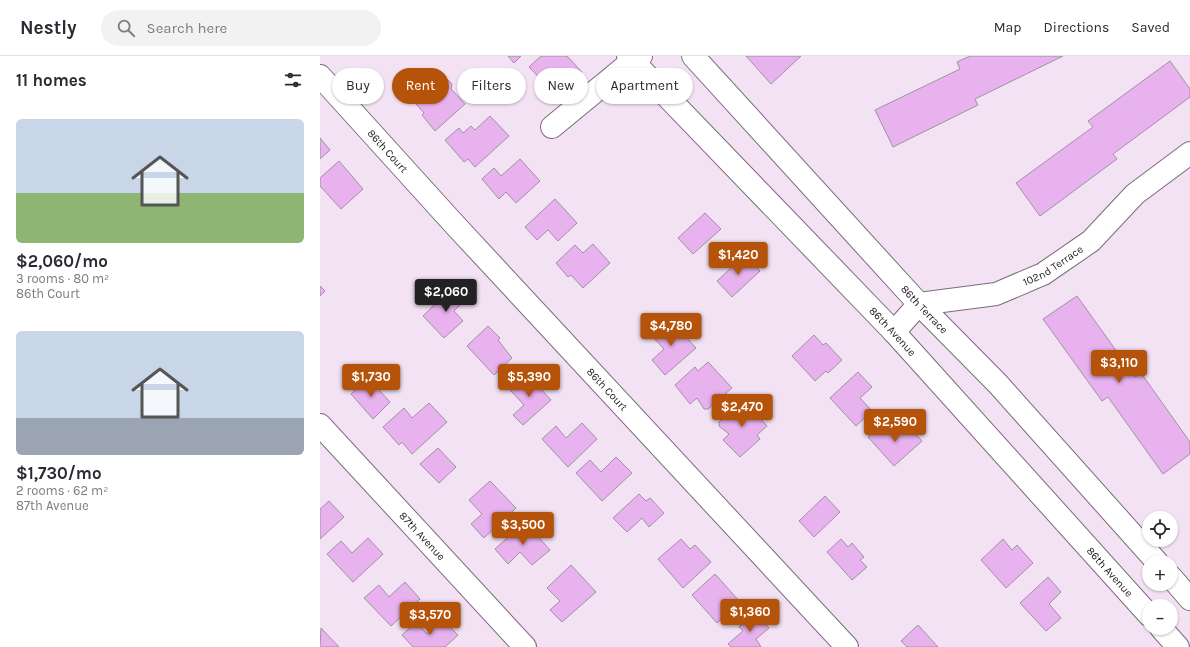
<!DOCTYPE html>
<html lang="en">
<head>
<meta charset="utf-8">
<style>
  :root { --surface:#fff; --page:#f2f2f3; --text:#2b2b33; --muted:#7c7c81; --line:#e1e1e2; --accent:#b45309 }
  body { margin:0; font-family:Karla,sans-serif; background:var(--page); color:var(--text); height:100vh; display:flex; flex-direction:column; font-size:15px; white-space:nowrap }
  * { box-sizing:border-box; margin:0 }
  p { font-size:13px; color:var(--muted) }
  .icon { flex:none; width:22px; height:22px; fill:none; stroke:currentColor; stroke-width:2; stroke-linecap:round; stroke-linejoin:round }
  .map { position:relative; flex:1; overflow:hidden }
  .panel { display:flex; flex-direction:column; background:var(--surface); width:320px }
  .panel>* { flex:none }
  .guide { position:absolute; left:12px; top:12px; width:380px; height:36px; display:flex; gap:8px }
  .tools { position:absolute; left:822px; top:455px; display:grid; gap:8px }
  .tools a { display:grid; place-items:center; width:36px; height:36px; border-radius:50%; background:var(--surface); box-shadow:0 1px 3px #0004; font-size:20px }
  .price { position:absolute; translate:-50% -34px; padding:0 9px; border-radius:4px; background:var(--accent); color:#fff; font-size:13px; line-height:26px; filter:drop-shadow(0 1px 2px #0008) }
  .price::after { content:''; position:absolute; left:50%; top:24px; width:12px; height:9px; margin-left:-6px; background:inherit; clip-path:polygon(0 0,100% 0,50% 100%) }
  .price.selected { background:#222; color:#fff }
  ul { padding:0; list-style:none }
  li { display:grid; align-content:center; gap:8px; height:212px; padding:0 16px }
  li span { display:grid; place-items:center; height:124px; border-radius:6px; color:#555 }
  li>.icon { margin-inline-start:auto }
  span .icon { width:72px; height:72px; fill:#fffc; stroke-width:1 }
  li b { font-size:17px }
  h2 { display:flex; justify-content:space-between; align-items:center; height:48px; padding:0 16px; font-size:17px }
  .tag { padding:0 14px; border-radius:18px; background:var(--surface); box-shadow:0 1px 3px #0004; font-size:14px; line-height:36px }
  .tag.selected { background:var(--accent); color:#fff }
  header { display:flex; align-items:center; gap:24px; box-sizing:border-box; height:56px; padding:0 20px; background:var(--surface); border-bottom:1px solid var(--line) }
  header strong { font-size:19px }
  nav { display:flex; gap:22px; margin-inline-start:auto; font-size:14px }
  .search { width:280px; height:36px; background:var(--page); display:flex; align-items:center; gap:10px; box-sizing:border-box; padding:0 14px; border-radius:22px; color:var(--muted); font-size:15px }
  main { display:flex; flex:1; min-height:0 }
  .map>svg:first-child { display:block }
</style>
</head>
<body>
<header>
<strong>Nestly</strong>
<div class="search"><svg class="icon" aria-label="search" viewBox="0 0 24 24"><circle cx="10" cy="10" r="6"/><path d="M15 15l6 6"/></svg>Search here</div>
<nav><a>Map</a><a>Directions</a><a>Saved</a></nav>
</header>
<main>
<section class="panel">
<h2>11 homes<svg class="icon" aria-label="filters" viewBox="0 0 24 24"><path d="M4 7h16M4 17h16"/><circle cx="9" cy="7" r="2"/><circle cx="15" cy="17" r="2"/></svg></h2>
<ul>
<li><span style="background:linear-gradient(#c9d6e8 60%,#8fb573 0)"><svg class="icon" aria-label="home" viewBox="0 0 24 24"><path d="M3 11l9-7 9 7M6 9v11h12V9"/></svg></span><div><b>$2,060/mo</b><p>3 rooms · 80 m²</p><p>86th Court</p></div></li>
<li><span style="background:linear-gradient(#c9d6e8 70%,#9aa5b1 0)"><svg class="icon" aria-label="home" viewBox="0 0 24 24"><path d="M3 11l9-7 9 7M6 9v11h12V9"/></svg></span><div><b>$1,730/mo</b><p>2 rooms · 62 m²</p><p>87th Avenue</p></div></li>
</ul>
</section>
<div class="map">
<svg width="870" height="591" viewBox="0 0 870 591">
  <rect width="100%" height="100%" fill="#f2e2f4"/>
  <path fill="#e8b2ef" stroke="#a091a2" d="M188 0H201L194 7Z
    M221 0H247L262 16 237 40 209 11Z
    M426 0H481L451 28Z
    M650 0H743L655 43 658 49 573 91 555 54 640 13 637 6Z
    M850 5 870 33V41L793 98 797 103 720 160 696 127 773 71 768 65Z
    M120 21 123 24H128L132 28 131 33 145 48 115 75 102 59 104 57 89 40 103 27 108 33Z
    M170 60 189 80 155 111 148 103 144 106 125 84 139 72 143 77 151 70 155 74Z
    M0 82 10 94 0 103Z
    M200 103 220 125 196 147 186 136 179 143 162 123 174 112 181 120Z
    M19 105 43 133 21 153 0 130V122Z
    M235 143 257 167 238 185 228 174 217 184 205 171Z
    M385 157 401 173 373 198 358 182Z
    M273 188 290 207 263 232 251 219 248 221 236 207 255 189 263 197Z
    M425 199 440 215 412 241 397 225Z
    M0 230 5 235 0 240Z
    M132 231 145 244 134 255 143 265 124 282 103 260Z
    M757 240 815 321 821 317 870 386V398L843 418 788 341 782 345 723 263Z
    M349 263 376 292 345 319 332 304 344 293 331 279Z
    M168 270 180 282 178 284 192 302 174 319 147 290Z
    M494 279 503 289 506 287 522 304 508 317 506 315 495 325 472 300Z
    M388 306 412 332 388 353H384L377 342 370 348 355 329 375 311 378 315Z
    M538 316 552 331 540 342 552 355 536 370 510 342Z
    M206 317 231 344 203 369 193 359 204 349 189 333Z
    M48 322 70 346 53 363 31 338Z
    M423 344 447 370 437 379 440 383 420 401 403 384 409 378 399 370V366Z
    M109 347 127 366 92 398 82 386 79 389 63 371 84 352 92 362Z
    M262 367 277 383 248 411 222 383 236 370 246 382Z
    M563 367 576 381 588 370 602 385 574 410 548 381Z
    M118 392 136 411 119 427 100 408Z
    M296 401 312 417 282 445 256 417 270 404 281 416Z
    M170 425 196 452 164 482 151 468 162 458 149 444Z
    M319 438 326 445 330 442 344 457 329 471 322 462 307 476 293 462Z
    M505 440 520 456 494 481 479 465Z
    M9 445 24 461 0 483V453Z
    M205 466 230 494 212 509 200 496 188 508 175 493Z
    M48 482 63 498 33 526 7 498 21 485 32 497Z
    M361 483 370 493 375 489 391 506 363 532 338 503Z
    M521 483 528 491 532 487 544 501 540 504 547 511 532 524 507 496Z
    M683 483 692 494 697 489 713 507 686 532 661 504Z
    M251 509 276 536 242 566 230 554 240 545 227 532Z
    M395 518 420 546 397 567 372 539Z
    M728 521 741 536 729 548 741 562 726 575 700 547Z
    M85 526 100 543 71 570 44 542 59 529 69 541Z
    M435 557 449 572 436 583 441 591H411L408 588 423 575 419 571Z
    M122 563 138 579 125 591H93L82 579 96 566 107 578Z
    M598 569 618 591H587L581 585Z
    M1 572 19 591H0Z"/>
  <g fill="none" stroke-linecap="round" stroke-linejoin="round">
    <g stroke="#7a6d7c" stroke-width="24">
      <g id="minor">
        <path id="s1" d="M308 0 574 276 829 559"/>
        <path id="s2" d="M373 0 599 248 678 328 837 506"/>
        <path id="s3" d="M0 20 135 169 527 591"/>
        <path d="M232 71 312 5 321 0"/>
        <path id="s4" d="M574 276 599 248 676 238 723 218 771 185 815 138 870 97"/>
        <path id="s5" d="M0 369 205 591"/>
        <path d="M851 521 870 543"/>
        <path d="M841 572 858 591"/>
      </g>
    </g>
    <use href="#minor" stroke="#fff" stroke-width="22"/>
  </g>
  <g text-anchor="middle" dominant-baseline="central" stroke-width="3.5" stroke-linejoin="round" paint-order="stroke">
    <g font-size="11" fill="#252026" stroke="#fdf1ff">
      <text stroke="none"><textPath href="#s3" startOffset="101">86th Court</textPath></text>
      <text stroke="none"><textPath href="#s4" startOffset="179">102nd Terrace</textPath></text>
      <text stroke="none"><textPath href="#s2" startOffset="343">86th Terrace</textPath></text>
      <text stroke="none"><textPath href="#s1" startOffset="382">86th Avenue</textPath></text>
      <text stroke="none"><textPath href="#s3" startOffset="425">86th Court</textPath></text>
      <text stroke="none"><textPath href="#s5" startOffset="151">87th Avenue</textPath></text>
      <text stroke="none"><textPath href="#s1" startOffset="706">86th Avenue</textPath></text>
    </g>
  </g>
</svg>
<div class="tools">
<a><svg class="icon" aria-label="locate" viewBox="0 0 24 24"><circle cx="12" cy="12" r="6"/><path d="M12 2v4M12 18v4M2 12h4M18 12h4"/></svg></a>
<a>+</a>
<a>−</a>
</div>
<b class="price" style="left:418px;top:220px">$1,420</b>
<b class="price selected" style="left:126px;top:257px">$2,060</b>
<b class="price" style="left:351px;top:291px">$4,780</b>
<b class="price" style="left:799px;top:328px">$3,110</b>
<b class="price" style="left:51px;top:342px">$1,730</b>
<b class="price" style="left:209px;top:342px">$5,390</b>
<b class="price" style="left:422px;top:372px">$2,470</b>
<b class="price" style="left:575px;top:387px">$2,590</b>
<b class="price" style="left:203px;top:490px">$3,500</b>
<b class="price" style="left:430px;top:577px">$1,360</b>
<b class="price" style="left:110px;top:580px">$3,570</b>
<div class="guide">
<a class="tag">Buy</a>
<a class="tag selected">Rent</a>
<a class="tag">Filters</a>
<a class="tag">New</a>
<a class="tag">Apartment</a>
</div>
</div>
</main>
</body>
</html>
